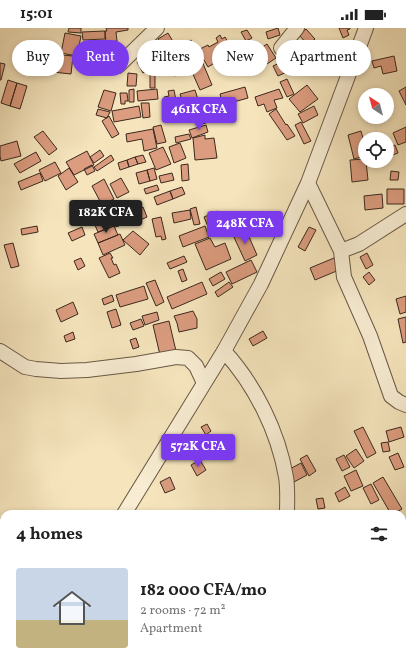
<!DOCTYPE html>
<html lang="en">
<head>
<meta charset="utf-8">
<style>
  :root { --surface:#fff; --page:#f2f2f2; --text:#222; --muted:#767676; --line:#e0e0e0; --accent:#7c3aed }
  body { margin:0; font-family:Vollkorn,serif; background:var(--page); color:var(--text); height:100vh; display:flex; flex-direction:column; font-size:15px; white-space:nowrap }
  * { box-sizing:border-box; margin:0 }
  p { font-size:13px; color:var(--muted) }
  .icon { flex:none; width:22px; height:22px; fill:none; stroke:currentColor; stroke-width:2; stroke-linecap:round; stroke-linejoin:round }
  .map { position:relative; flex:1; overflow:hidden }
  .panel { position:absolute; left:0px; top:482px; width:406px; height:156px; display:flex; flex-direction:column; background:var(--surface); border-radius:12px 12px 0 0; box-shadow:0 2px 6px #0003 }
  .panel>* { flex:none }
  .guide { position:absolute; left:12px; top:12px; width:382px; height:36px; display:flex; gap:8px }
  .needle { width:26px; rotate:324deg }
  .fabs { position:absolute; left:358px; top:60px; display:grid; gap:8px }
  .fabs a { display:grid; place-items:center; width:36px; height:36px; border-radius:50%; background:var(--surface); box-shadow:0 2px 6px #0003; font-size:20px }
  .price { position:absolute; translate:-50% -34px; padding:0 9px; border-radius:4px; background:var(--accent); color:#fff; font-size:13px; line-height:26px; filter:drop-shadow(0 1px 2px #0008) }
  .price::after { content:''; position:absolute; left:50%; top:24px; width:12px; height:9px; margin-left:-6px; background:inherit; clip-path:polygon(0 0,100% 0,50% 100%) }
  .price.selected { background:#222; color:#fff }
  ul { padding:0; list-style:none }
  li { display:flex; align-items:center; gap:12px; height:100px; padding:0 16px }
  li+li { border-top:1px solid var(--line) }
  li span { display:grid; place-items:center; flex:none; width:112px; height:80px; border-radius:4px; color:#555 }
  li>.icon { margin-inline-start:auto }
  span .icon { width:48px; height:48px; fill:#fffc; stroke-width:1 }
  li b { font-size:17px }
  h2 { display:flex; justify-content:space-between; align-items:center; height:48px; padding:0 16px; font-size:17px }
  .chip { padding:0 14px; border-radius:18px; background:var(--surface); box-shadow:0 2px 6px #0003; font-size:14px; line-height:36px }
  .chip.selected { background:var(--accent); color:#fff }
  .status { display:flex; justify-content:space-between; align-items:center; height:28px; padding:0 20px; background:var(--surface); direction:ltr }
  .status svg { height:11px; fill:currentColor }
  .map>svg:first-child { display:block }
</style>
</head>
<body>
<div class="status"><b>15:01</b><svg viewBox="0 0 49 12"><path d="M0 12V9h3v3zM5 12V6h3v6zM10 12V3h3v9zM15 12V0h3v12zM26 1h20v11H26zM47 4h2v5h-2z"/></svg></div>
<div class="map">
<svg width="406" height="638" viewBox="0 0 406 638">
  <rect width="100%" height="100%" fill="#f5e4bc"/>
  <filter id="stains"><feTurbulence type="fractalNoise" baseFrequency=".005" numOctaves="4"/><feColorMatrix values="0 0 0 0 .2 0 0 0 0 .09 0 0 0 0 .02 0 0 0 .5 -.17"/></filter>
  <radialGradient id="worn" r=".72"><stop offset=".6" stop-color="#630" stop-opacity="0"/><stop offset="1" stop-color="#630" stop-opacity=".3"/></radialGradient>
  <path fill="#db9c7f" stroke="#3c291d" d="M69 0H81V5L68 4Z
    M106 0H128V2L116 4 117 13 106 15 105 3H107Z
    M278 0 280 7 268 11 266 4Z
    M339 0H350V1L347 2 349 7 343 10Z
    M306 1 315 11 308 17 299 7Z
    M247 2 252 10 246 13 241 4Z
    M105 3V11L83 12 82 4Z
    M65 5 81 8 77 28 61 25Z
    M168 5 179 24 168 30 158 11Z
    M220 7 222 11 225 9 234 23 208 39 198 22 208 17 209 19 218 14 216 10Z
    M155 10 160 18 141 31 136 24Z
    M191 12 199 25 186 31 178 19Z
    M256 16 259 20 252 25 249 21Z
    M267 16 276 30 267 36 258 22Z
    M118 17 119 27H105V18Z
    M247 19 253 27 248 31 242 22Z
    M199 26 212 57 200 62 192 44 190 45 188 39 190 38 187 31Z
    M62 27 73 28 71 46 25 41 26 29 61 33Z
    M148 27 154 38 143 45 137 34Z
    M180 27 185 44 174 48 169 30Z
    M394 28 397 43 383 46 381 38 374 40 372 33Z
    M256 29 263 39 256 44 249 33Z
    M286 32 291 42 278 48 273 38Z
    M0 35 5 36 1 52H0Z
    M99 35H110L111 43 100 44Z
    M150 42H155V60H150Z
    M128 45 137 46 136 58H127Z
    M287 51 294 66 287 69 280 54Z
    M8 52 17 55 10 78 1 75Z
    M17 55 27 58 20 81 10 78Z
    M307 57 318 71 300 84 289 71Z
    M245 59 248 70 223 77 220 66Z
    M406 59V77L399 63Z
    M134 61V74H129V62Z
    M157 61 158 71 138 73 137 63Z
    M279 61 283 70 274 72 277 80 267 84 264 76 258 78 255 69Z
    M104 62 116 65 111 83 98 79Z
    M174 62 179 88 168 90 164 69 169 68 168 63Z
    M195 62 200 78 185 82 180 66Z
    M120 65H127L128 73H125V76H121Z
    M141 75H149L150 89 143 90Z
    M139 78 141 89 114 94 112 83Z
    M204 78 209 94 202 96 197 80Z
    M314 78 318 87 303 95 298 86Z
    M98 81 110 84 107 90 96 87Z
    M276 81 286 97 287 96 295 108 287 112 269 86Z
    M109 88 119 106 112 110 102 93Z
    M301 94 311 113 304 116 295 97Z
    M161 97 166 114 157 116 153 99Z
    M206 97 208 104 192 110 189 102Z
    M406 99V114L398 117 393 105Z
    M153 101 157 120 144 123 142 111 127 114 126 106Z
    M43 103 57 121 49 127 34 109Z
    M361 103 365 118V128L354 131 348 107Z
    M189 106 191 111 176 115 175 109Z
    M205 107V111L214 110 217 130 195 132 193 110Z
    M17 113 21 128 1 133 0 128V118Z
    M180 115 186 130 174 135 169 119Z
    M395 117 398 125 387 129V120Z
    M163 119 171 136 156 142 149 125Z
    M100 122 104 128 94 135 90 129Z
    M87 123 94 137 74 147 66 134Z
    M36 124 41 133 20 145 14 136Z
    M111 127 114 132 97 143 94 139Z
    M143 127 146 134 138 136 135 129Z
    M135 129 138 136 129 139 127 132Z
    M365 131V133H366L368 152 352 154 350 132Z
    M127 132 129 139 120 142 118 135Z
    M55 134 61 145 45 153 39 142Z
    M188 136 189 152 182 153 181 137Z
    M92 137 95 143 87 147 84 141Z
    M69 140 78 154 66 162 58 148Z
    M154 140 157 151 150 153 147 142Z
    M147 142 150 153 139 156 136 145Z
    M391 143 399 144 398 152H390Z
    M40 145 43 153 21 162 18 154Z
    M172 145 174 152 161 155 159 148Z
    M121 150 129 164 117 170 110 156Z
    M104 151 114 171 102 177 92 158Z
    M157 157 159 162 146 166 144 161Z
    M182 159 185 166 173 171 170 163Z
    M387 161H404V176H387Z
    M170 163 173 171 157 177 154 169Z
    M382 166 383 180 365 182 364 168Z
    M134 177 135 181 125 186 123 181Z
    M143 179 147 189 129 197 125 188Z
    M196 179 200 196 194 197 190 181Z
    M190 182 191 191 174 195 172 185Z
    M218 183 224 195 209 201 204 189Z
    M115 187 119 198 115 199 114 198 98 204 94 195Z
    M161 189 166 211 162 212 161 208 156 209 152 191Z
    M240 194 242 202 220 206 219 198Z
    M37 198 38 204 22 207 21 201Z
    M114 198 118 207 98 215 94 206Z
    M205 198 209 209 183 219 179 208Z
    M82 199 85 207 72 213 68 205Z
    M309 199 316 202 305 223 298 219Z
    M246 202 257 227 245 233 233 207Z
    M133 203 149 216 140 227 123 212Z
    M120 206 125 217 103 227 98 215Z
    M210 210 215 219 225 215 231 231 206 242 195 216Z
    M13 215 19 238 11 240 4 217Z
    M110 225 113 230H111L114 237 116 236 120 245 109 250 99 230Z
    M367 225 373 237 366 241 360 229Z
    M184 228 187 234 170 241 167 235Z
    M81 230 85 238 78 242 74 233Z
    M334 230 339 242 315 252 310 240Z
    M251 232 257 244 232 256 226 244Z
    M183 241 187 252 182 254 178 243Z
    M221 244 225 251 213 258 209 251Z
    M369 244 375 252 369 257 363 249Z
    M155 252 164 274 156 278 146 255Z
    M202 254 207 266 172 281 167 269Z
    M229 254 233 259 218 269 215 264Z
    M144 258 148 271 120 279 116 267Z
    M112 267 114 273 104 277 102 271Z
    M406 268V284L400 286 396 271Z
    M73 274 78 286 61 294 56 282Z
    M116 281 121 297 112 300 107 284Z
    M193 283 197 291V300L179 304 177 295 174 288Z
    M157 284 159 292 145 297 142 288Z
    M406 289V314L403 315 398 291Z
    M141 291 144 298 133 302 130 295Z
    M169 293 176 323 160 327 153 297Z
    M263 303 267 310 253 318 249 311Z
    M73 304 75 311 66 314 64 308Z
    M136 310 139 319 133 321 130 312Z
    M207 396 211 403 206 407 201 399Z
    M363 399 376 425 367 430 354 403Z
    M401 399 404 409 389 414 386 403Z
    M388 414 390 423 383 424 381 415Z
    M356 421 364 433 354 440 346 428Z
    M398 425 404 439 395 442 389 429Z
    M307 427 316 443 309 448 300 431Z
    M344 427 350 439 342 443 336 431Z
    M200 432 206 442 197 448 191 437Z
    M301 435 307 447 294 454 288 442Z
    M356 442 363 458 351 463 344 448Z
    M170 449 175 461 165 465 160 454Z
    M383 449 402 481 393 486H391L373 455Z
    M371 456 379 472 371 476 363 460Z
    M345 459 350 468 339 474 335 465Z
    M323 470 325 480 318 481 316 471Z
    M402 490 406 495V506L402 508Z
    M404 539 406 549V555L402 556V540Z"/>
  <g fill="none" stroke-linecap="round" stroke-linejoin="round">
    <g stroke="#6a5845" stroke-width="16">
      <path id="minor" d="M281 20 297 0
        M118 38 157 0
        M308 155 341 223 344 249 370 308 391 368 399 374 406 377
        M341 223 359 216 406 186
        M0 323 25 339 36 341 61 343 87 342 136 336 176 329 188 330 196 338 204 355
        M224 323C255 357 278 403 286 449 288 461 287 474 287 486
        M124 486 224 323 261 256 308 155 366 0
        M28 638 30 634"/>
    </g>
    <use href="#minor" stroke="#f8edd3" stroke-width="14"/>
  </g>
  <rect width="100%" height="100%" filter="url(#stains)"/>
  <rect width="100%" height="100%" fill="url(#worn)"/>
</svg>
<div class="fabs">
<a><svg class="needle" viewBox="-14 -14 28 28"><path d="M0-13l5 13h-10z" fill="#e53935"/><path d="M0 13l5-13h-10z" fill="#767676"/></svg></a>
<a><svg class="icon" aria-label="locate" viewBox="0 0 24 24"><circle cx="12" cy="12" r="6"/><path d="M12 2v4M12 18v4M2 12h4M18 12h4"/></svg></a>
</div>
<b class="price" style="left:199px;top:103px">461K CFA</b>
<b class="price selected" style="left:106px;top:206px">182K CFA</b>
<b class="price" style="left:245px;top:217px">248K CFA</b>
<b class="price" style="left:198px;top:440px">572K CFA</b>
<div class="guide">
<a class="chip">Buy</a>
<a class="chip selected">Rent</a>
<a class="chip">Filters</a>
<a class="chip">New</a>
<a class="chip">Apartment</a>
</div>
<section class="panel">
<h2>4 homes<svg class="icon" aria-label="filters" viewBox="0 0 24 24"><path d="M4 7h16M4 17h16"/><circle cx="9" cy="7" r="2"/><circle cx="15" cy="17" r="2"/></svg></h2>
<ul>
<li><span style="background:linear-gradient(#c9d6e8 65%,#c2b280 0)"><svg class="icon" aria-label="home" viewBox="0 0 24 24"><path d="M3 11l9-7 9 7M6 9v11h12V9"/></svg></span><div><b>182 000 CFA/mo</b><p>2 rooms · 72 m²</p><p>Apartment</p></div></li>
</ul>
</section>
</div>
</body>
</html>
